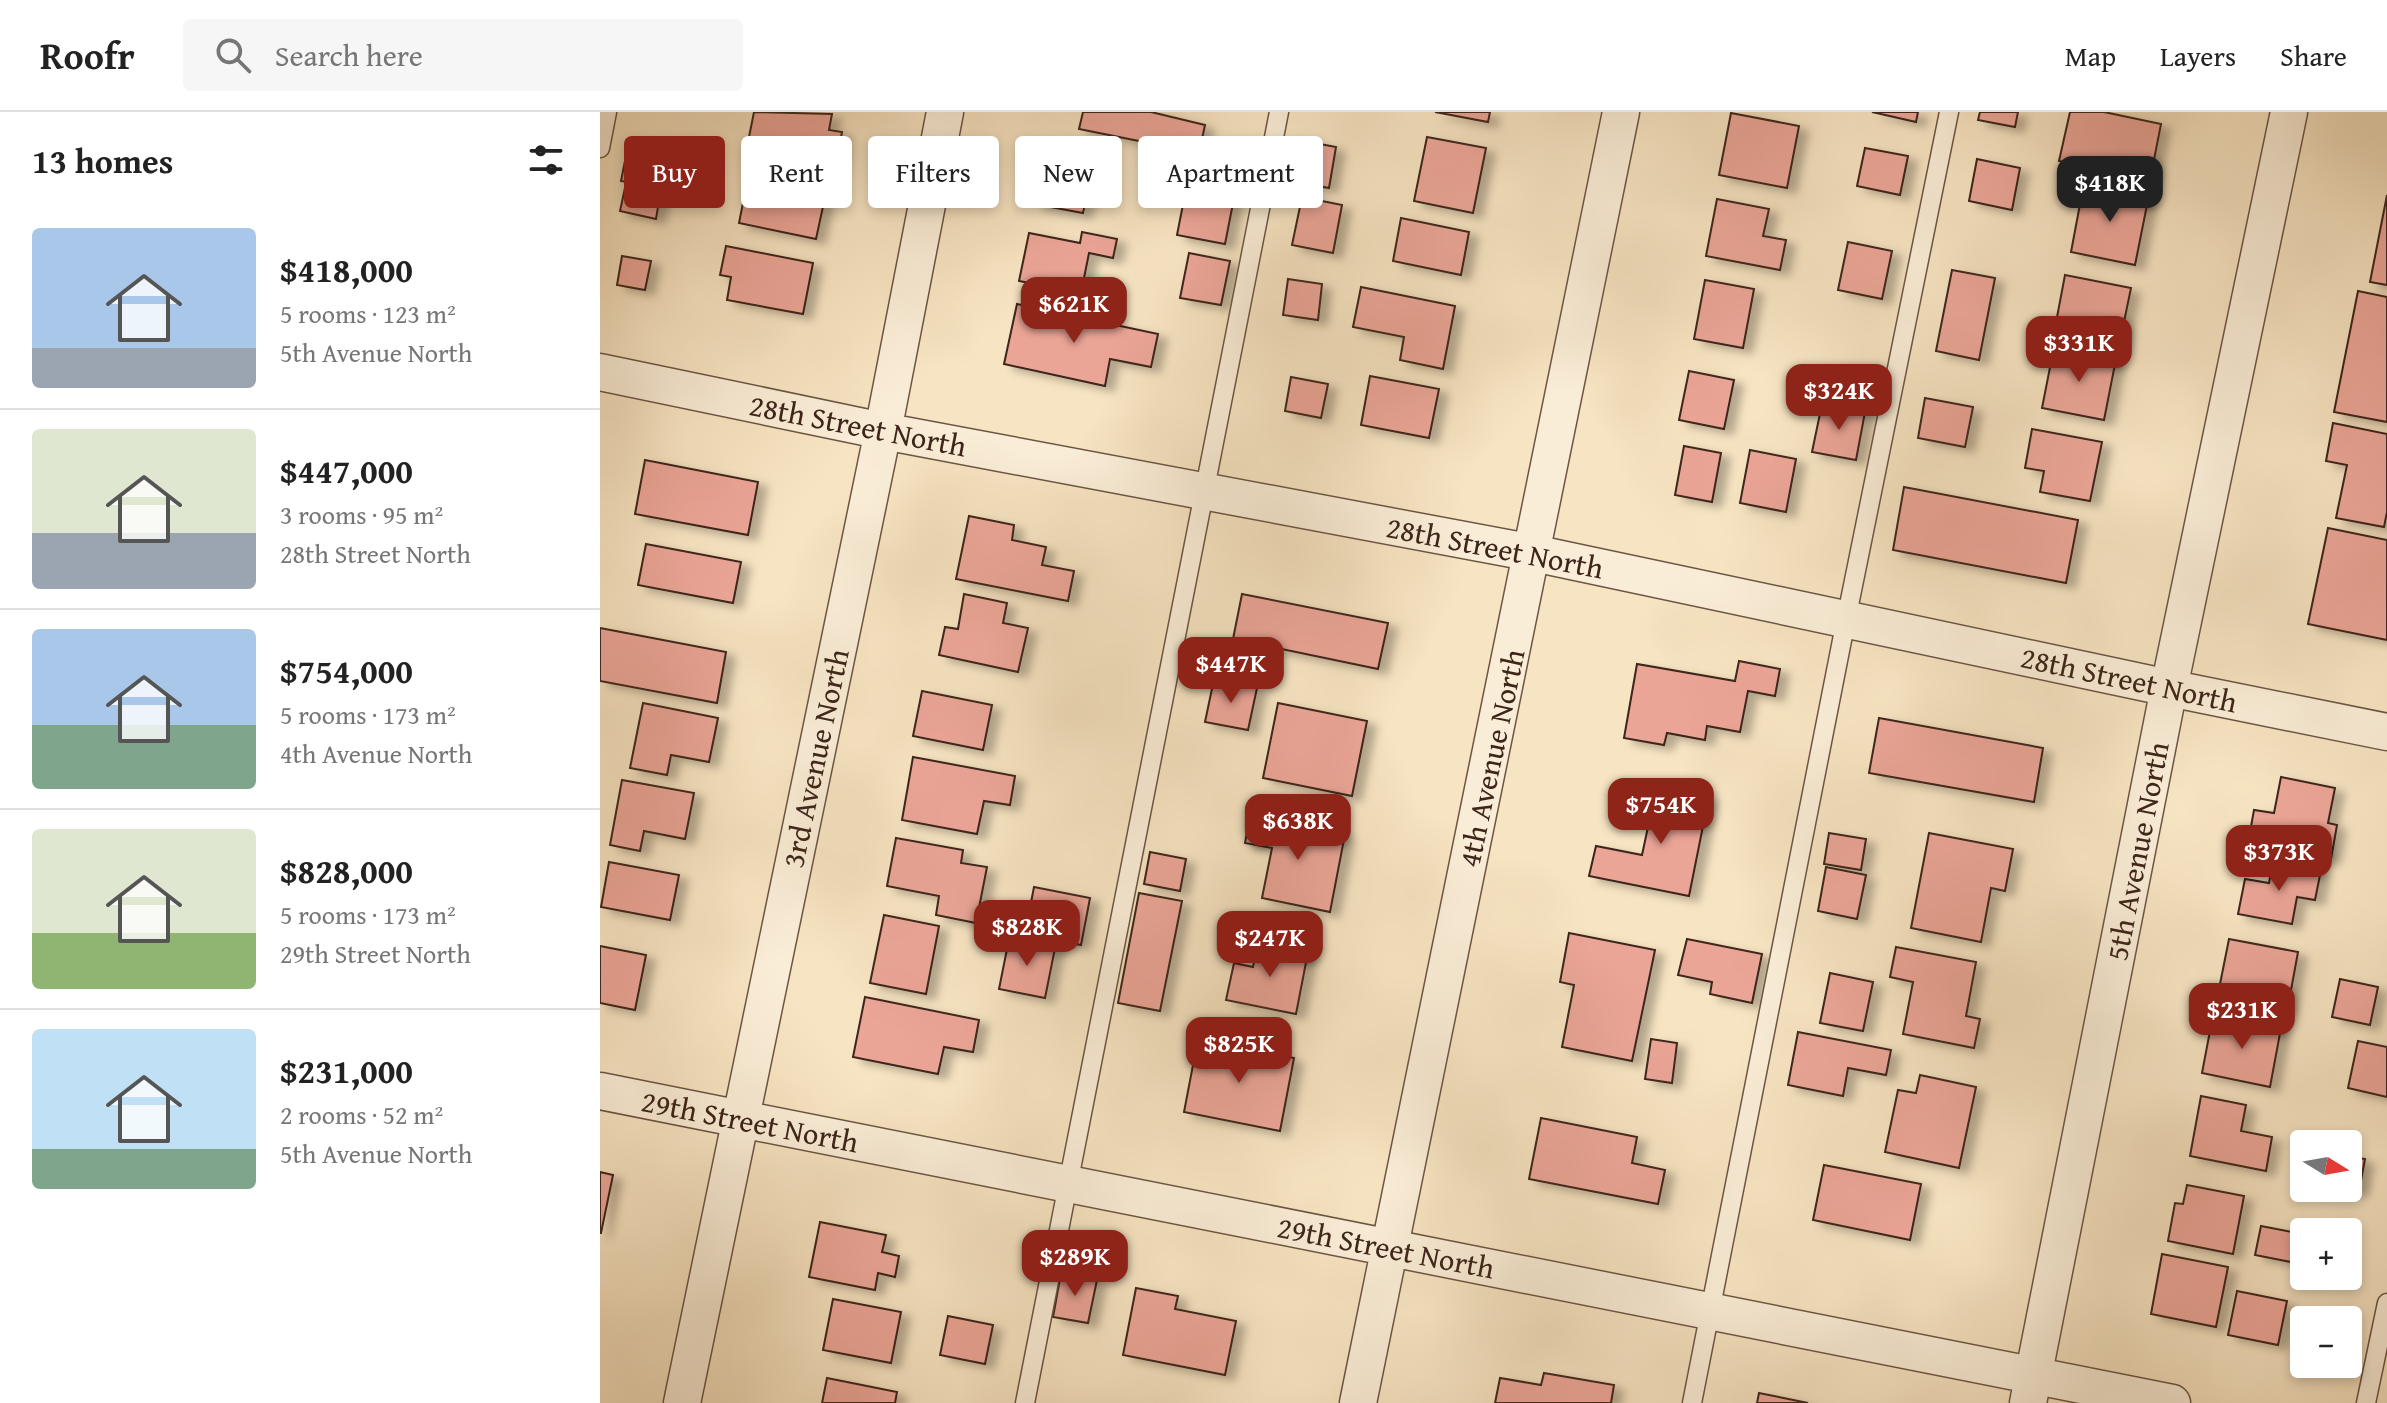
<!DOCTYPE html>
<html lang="en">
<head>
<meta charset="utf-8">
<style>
  :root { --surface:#fff; --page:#f6f6f6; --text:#222; --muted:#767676; --line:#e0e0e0; --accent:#8f2418 }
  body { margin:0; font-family:"Gentium Book Plus",serif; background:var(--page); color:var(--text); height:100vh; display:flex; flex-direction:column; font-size:30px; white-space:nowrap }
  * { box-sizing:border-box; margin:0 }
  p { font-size:26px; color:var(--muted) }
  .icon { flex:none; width:44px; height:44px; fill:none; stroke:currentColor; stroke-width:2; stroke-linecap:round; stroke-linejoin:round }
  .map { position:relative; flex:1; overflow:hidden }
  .side { display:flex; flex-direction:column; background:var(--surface); width:600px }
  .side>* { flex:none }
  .banner { position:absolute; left:24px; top:24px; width:760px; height:72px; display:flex; gap:16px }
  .needle { width:52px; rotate:101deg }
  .buttons { position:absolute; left:1690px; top:1018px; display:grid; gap:16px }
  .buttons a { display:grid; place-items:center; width:72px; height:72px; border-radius:8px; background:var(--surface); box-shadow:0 4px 12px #0003; font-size:40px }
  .price { position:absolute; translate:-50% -68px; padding:0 18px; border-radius:16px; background:var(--accent); color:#fff; font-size:26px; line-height:52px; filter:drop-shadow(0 2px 4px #0008) }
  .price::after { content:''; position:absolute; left:50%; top:48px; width:24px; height:18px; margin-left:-12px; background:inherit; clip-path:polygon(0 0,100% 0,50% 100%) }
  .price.current { background:#222; color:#fff }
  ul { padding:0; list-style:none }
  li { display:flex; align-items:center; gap:24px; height:200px; padding:0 32px }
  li+li { border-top:2px solid var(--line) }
  li span { display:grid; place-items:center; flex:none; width:224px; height:160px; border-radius:8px; color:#555 }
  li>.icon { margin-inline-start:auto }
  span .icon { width:96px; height:96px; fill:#fffc; stroke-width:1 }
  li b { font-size:34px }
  h2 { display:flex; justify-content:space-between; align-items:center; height:96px; padding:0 32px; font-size:34px }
  .tag { padding:0 28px; border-radius:8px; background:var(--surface); box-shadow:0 4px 12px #0003; font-size:28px; line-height:72px }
  .tag.current { background:var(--accent); color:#fff }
  header { display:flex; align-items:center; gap:48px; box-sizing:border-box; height:112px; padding:0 40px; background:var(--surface); border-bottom:2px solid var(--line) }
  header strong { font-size:38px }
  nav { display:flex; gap:44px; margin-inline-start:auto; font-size:28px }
  .search { width:560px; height:72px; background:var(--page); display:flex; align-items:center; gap:20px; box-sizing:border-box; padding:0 28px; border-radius:8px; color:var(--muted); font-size:30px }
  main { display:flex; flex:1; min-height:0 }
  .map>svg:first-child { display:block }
</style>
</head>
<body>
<header>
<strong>Roofr</strong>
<div class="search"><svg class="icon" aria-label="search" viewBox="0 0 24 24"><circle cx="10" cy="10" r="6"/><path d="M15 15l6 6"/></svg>Search here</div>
<nav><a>Map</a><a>Layers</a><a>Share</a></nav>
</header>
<main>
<section class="side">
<h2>13 homes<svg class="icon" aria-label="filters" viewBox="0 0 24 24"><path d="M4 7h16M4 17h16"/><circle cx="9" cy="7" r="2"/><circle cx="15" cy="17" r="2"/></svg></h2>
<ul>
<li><span style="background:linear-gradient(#a9c7e8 75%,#9aa5b1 0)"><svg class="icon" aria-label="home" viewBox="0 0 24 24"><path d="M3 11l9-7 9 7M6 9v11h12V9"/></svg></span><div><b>$418,000</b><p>5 rooms · 123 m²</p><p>5th Avenue North</p></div></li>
<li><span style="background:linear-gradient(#dfe7d0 65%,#9aa5b1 0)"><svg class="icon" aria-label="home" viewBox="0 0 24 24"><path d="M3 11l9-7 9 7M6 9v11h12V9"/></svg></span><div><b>$447,000</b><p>3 rooms · 95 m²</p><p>28th Street North</p></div></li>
<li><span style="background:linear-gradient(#a9c7e8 60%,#7fa58c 0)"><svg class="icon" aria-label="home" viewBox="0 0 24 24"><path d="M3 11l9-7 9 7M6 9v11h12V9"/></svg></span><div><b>$754,000</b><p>5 rooms · 173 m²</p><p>4th Avenue North</p></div></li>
<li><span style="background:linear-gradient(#dfe7d0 65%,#8fb573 0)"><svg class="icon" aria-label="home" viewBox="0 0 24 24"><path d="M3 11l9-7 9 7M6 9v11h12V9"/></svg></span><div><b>$828,000</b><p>5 rooms · 173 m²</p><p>29th Street North</p></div></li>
<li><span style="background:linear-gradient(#bfe0f5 75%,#7fa58c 0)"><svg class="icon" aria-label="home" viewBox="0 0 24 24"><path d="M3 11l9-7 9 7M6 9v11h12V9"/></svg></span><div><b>$231,000</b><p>2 rooms · 52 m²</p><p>5th Avenue North</p></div></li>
</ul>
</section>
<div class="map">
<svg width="1787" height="1291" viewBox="0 0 1787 1291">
  <defs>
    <filter id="shadow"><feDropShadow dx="9" dy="5" stdDeviation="4" flood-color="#0004"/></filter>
  </defs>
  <rect width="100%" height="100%" fill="#f7e4c2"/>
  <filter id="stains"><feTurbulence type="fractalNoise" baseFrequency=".0025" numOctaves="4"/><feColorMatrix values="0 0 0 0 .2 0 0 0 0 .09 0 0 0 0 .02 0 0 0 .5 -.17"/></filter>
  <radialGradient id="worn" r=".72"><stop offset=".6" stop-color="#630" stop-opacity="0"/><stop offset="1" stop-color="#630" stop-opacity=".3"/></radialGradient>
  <path fill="#eba597" stroke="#3d251a" stroke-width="2" filter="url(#shadow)" d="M154 0 232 2 229 18 242 20 235 58 146 40Z
    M483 0H551L605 13 599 41 479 17Z
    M835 0H890L888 10Z
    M1272 0H1318L1316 10Z
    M1380 0H1418L1415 15 1378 8Z
    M1470 0H1504L1561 12 1550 68 1459 49Z
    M1131 1 1199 14 1187 76 1119 63Z
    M827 25 886 36 873 101 814 89Z
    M699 28 736 35 729 76 692 69Z
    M29 29 70 38 63 77 21 69Z
    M446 32 495 41 483 101 434 92Z
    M1265 36 1308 44 1300 83 1257 74Z
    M1377 47 1420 56 1412 98 1369 89Z
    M149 61 227 76 216 127 139 111Z
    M1484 71 1549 83 1535 153 1471 140Z
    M587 72 635 81 625 132 577 123Z
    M25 76 60 83 56 107 20 99Z
    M1787 83V173L1770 170Z
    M702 85 742 93 733 141 692 133Z
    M1117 87 1169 97 1163 124 1186 128 1180 158 1106 144Z
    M801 106 869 120 861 163 793 149Z
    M482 120 517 127 513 146 489 141 481 181 419 169 429 121 480 131Z
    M1248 130 1292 139 1282 187 1238 178Z
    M126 134 213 151 203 202 127 188 131 165 120 163Z
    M589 141 630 149 621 193 580 186Z
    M22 144 51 149 45 178 17 173Z
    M1352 158 1395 166 1379 248 1336 239Z
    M1465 163 1531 176 1519 234 1454 221Z
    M688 167 722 172 718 208 683 203Z
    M1105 168 1154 177 1143 236 1094 227Z
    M761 175 855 194 843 257 800 248 804 225 753 215Z
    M1758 179 1787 185V310L1734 300Z
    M417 192 558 222 551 255 510 247 505 274 404 252Z
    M1454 235 1516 247 1504 308 1442 296Z
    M1089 259 1134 268 1124 317 1079 308Z
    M770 264 839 277 829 326 761 313Z
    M691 265 728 272 721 306 685 299Z
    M1325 286 1373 295 1365 335 1318 326Z
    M1222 292 1265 300 1256 348 1212 340Z
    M1733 311 1787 322V400L1784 415 1736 406 1747 353 1726 349Z
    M1432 317 1502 330 1490 389 1440 380 1444 359 1425 356Z
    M1084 334 1121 341 1112 390 1075 383Z
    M1150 338 1196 347 1186 400 1140 391Z
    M45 348 158 370 148 423 35 402Z
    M1304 375 1478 408 1466 471 1293 438Z
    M369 404 414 413 412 428 446 435 442 453 474 459 468 489 356 467Z
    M1728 416 1787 428V528L1708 512Z
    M46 432 141 450 133 491 38 473Z
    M364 482 407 491 403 511 428 516 418 560 339 543 345 515 358 517Z
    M642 482 788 511 778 557 633 527Z
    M0 516 126 540 117 591 0 569Z
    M1139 549 1180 557 1175 584 1148 579 1140 620 1107 614 1105 628 1067 621 1064 633 1024 626 1037 552 1135 569Z
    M614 567 657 576 648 618 605 610Z
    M322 579 392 593 383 638 313 624Z
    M43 591 118 606 109 650 71 643 67 663 30 656Z
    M678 591 767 609 752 684 663 666Z
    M1279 606 1443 636 1434 690 1269 661Z
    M313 645 415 664 410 693 384 689 377 722 302 708Z
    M1681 665 1735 676 1728 711 1737 713 1731 747 1648 731 1654 698 1674 701Z
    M22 668 94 681 85 727 44 719 40 739 10 733Z
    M1057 673 1109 684 1089 784 989 764 996 734 1042 743Z
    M650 703 745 722 730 800 662 786 672 736 645 731Z
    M1229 721 1266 727 1261 758 1224 752Z
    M1329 721 1413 737 1405 779 1391 776 1381 830 1311 816Z
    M296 726 363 738 361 751 387 755 376 811 336 803 339 784 287 774Z
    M550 740 586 747 580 779 544 772Z
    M1673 749 1721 758 1715 788 1697 785 1692 812 1638 802 1645 767 1669 771Z
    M9 750 79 763 70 808 1 795Z
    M1226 755 1266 763 1257 807 1218 799Z
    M434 775 490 786 481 833 425 822Z
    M539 781 582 789 560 899 518 891Z
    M284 803 339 814 326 882 270 871Z
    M969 821 1055 838 1032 949 962 935 974 873 960 870Z
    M409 827 455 836 445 886 399 877Z
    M1087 827 1162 842 1152 891 1110 882 1112 870 1078 863Z
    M1629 827 1698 840 1687 900 1617 887Z
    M658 830 708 840 696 902 626 888 634 851 653 855Z
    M0 834 46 843 35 898 0 891Z
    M1296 835 1376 850 1366 904 1380 907 1374 936 1303 922 1313 870 1290 865Z
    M1230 861 1273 870 1263 919 1220 911Z
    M1740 867 1778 875 1770 913 1732 905Z
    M265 885 379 908 373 940 344 935 338 962 253 945Z
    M1613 903 1681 916 1670 975 1602 961Z
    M1198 920 1291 938 1286 963 1248 956 1243 984 1188 973Z
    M598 927 694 946 680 1019 584 1000Z
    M1051 927 1077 931 1072 971 1045 967Z
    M1758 929 1787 935V985L1748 976Z
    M1320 963 1376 975 1359 1056 1285 1040 1298 978 1316 981Z
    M1601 984 1646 993 1641 1019 1672 1025 1666 1059 1590 1044Z
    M941 1006 1037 1025 1032 1051 1065 1058 1058 1092 929 1067Z
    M1748 1044 1765 1047 1759 1079 1741 1076H1748Z
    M1224 1053 1321 1072 1310 1128 1213 1108Z
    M0 1060 13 1063 1 1121H0Z
    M1587 1073 1644 1084 1633 1142 1568 1129 1575 1091 1583 1092Z
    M220 1110 286 1123 282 1140 299 1144 295 1165 278 1161 275 1178 209 1165Z
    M1661 1114 1697 1121 1691 1150 1655 1143Z
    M1562 1142 1628 1155 1616 1215 1551 1202Z
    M461 1161 497 1168 488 1211 453 1205Z
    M536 1176 578 1184 575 1197 636 1209 625 1263 523 1243Z
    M1637 1179 1687 1189 1678 1233 1628 1223Z
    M233 1187 301 1200 291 1251 223 1238Z
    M348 1204 393 1213 385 1252 340 1243Z
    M944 1261 1014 1273 1011 1291H895L900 1266 941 1273Z
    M227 1266 297 1280 295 1291H222Z
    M1159 1281 1208 1291H1157Z"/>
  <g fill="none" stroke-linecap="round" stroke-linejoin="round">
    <g stroke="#6c5544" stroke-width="21">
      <path id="service" d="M0 36 7 0
        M425 1291 679 0
        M1092 1291 1246 508 1349 0
        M1766 1291 1787 1191"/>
    </g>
    <g stroke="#6c5544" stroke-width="39">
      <path id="minor" d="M0 260 283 319 933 441 1569 576 1787 620
        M0 979 1572 1291
        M82 1291 283 319 345 0
        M758 1291 1021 0
        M1428 1291 1569 576 1689 0"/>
    </g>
    <use href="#service" stroke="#faedd7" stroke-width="18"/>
    <use href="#minor" stroke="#faedd7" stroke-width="36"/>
  </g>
  <g text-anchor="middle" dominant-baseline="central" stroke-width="7" stroke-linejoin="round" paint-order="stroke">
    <g font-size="30" fill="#3d251a" stroke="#faedd7">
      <text transform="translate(258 313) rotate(11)">28th Street North</text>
      <text transform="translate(895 435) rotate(11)">28th Street North</text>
      <text transform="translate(1529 567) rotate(12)">28th Street North</text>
      <text transform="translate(215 646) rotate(-78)">3rd Avenue North</text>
      <text transform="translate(891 646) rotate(-78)">4th Avenue North</text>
      <text transform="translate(1537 739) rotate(-79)">5th Avenue North</text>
      <text transform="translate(150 1009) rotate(11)">29th Street North</text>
      <text transform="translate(786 1135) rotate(11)">29th Street North</text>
    </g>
  </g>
  <rect width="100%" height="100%" filter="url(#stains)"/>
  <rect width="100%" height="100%" fill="url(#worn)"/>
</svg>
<div class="buttons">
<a><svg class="needle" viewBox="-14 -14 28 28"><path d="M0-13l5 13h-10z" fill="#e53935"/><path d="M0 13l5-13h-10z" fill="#767676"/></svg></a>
<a>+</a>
<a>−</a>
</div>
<b class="price current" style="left:1510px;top:112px">$418K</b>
<b class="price" style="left:474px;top:233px">$621K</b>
<b class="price" style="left:1479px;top:272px">$331K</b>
<b class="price" style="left:1239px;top:320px">$324K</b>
<b class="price" style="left:631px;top:593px">$447K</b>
<b class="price" style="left:1061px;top:734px">$754K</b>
<b class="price" style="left:698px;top:750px">$638K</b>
<b class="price" style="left:1679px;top:781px">$373K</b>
<b class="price" style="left:427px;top:856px">$828K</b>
<b class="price" style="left:670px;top:867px">$247K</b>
<b class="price" style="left:1642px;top:939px">$231K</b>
<b class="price" style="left:639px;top:973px">$825K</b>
<b class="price" style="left:475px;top:1186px">$289K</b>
<div class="banner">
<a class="tag current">Buy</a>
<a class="tag">Rent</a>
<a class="tag">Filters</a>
<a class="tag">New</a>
<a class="tag">Apartment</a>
</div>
</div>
</main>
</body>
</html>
